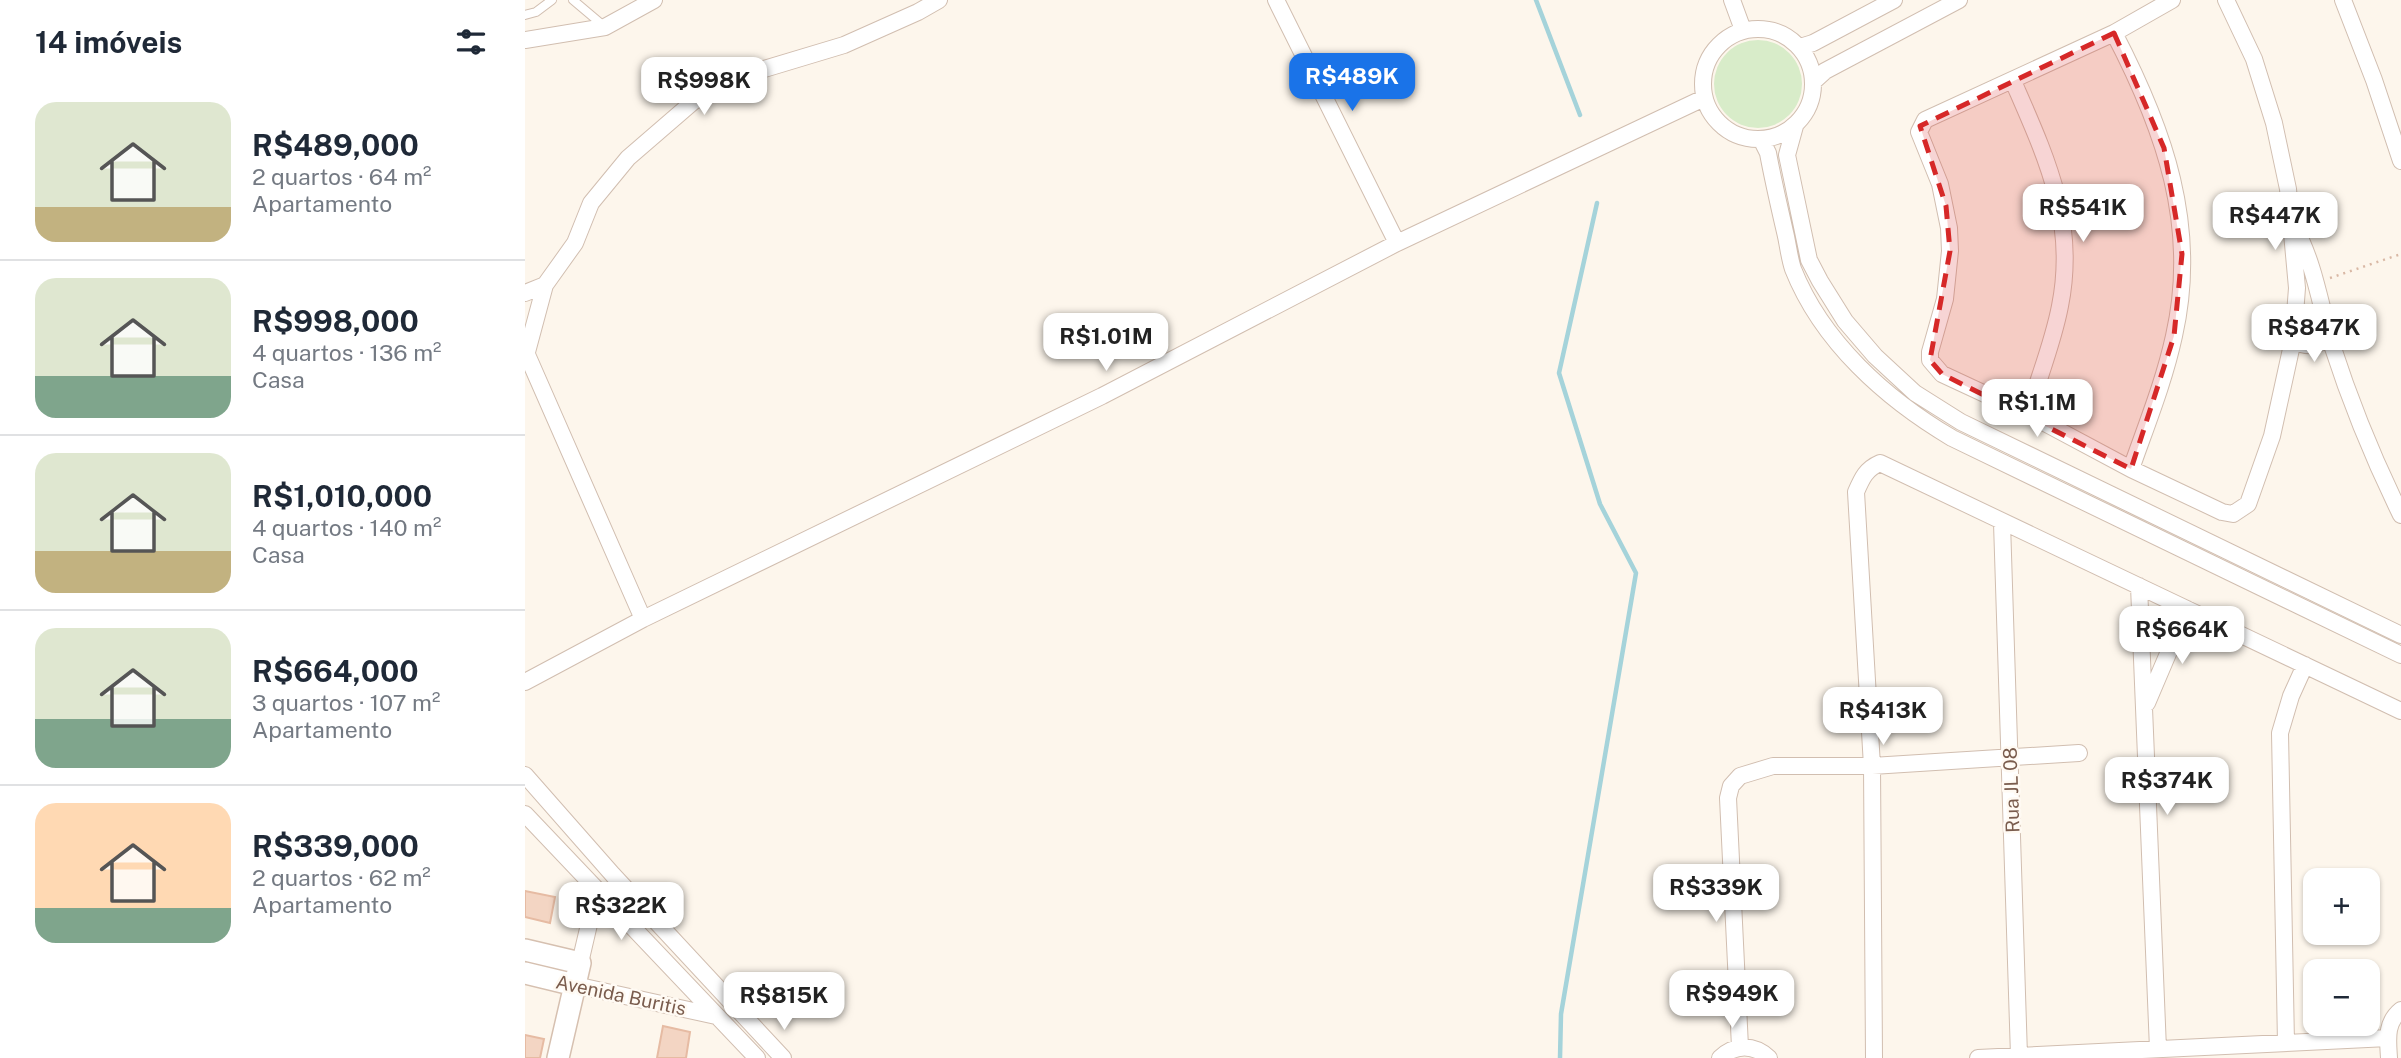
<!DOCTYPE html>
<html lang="pt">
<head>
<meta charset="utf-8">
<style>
  :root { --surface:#fff; --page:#f2f2f3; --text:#1f2937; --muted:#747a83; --line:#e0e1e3; --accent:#1a73e8 }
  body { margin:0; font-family:"Public Sans",sans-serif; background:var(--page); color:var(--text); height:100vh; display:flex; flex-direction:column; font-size:26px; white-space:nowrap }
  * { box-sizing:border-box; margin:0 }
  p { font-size:23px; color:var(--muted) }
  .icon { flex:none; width:38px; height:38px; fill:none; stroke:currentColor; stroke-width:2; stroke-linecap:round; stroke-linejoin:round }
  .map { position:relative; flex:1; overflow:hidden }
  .panel { display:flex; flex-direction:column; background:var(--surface); width:525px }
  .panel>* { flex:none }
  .buttons { position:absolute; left:1778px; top:868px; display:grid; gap:14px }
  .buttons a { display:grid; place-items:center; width:77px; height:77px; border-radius:14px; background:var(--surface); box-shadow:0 2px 5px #0004; font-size:35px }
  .price { position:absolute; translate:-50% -60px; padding:0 16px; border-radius:14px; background:#fff; color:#222; font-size:23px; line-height:46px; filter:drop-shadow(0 2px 4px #0008) }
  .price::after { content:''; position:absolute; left:50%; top:42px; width:21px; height:16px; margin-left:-10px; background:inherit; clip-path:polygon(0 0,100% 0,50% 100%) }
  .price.selected { background:var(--accent); color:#fff }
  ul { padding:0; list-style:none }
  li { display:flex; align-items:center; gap:21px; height:175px; padding:0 35px }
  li+li { border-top:2px solid var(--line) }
  li span { display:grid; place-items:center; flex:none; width:196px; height:140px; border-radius:21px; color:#555 }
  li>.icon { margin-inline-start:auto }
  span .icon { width:84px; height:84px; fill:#fffc; stroke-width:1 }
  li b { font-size:30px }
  h2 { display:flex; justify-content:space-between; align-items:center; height:84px; padding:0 35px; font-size:30px }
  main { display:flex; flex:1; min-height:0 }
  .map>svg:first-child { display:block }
</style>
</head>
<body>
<main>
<section class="panel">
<h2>14 imóveis<svg class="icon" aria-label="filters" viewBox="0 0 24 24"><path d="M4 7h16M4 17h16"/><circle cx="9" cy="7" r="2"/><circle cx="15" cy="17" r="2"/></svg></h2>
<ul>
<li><span style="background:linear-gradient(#dfe7d0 75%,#c2b280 0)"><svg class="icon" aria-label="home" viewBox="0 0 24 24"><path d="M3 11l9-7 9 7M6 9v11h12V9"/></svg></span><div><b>R$489,000</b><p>2 quartos · 64 m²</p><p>Apartamento</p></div></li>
<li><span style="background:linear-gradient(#dfe7d0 70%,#7fa58c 0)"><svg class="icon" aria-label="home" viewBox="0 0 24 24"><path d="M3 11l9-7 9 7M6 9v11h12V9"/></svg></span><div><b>R$998,000</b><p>4 quartos · 136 m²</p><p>Casa</p></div></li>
<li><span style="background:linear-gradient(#dfe7d0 70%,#c2b280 0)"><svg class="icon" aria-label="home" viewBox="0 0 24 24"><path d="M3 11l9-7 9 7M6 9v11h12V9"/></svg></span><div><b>R$1,010,000</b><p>4 quartos · 140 m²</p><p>Casa</p></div></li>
<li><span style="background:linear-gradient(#dfe7d0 65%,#7fa58c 0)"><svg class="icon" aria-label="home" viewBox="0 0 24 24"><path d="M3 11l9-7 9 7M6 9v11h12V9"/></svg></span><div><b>R$664,000</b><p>3 quartos · 107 m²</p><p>Apartamento</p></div></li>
<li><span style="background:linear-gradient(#ffd9b3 75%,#7fa58c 0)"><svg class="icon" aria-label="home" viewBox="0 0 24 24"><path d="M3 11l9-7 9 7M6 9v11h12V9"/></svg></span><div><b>R$339,000</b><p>2 quartos · 62 m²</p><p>Apartamento</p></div></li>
</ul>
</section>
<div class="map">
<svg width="1876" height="1058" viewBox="0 0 1876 1058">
  <rect width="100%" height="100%" fill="#fdf6ec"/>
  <path fill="#d8ecc9" d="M1189 84a44 44 0 1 1 88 0a44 44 0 1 1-88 0Z"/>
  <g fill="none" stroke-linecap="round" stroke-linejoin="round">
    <path stroke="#a5d3da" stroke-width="4.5" d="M1011 0 1055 115
      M1035 1058 1036 1014 1111 573 1075 504 1034 373 1072 203"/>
  </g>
  <path fill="#f3d5c3" stroke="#e6bba3" stroke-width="2" d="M0 891 30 897 25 923 0 917Z
    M138 1026 165 1032 161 1058H132Z
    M0 1035 19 1039 15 1058H0Z"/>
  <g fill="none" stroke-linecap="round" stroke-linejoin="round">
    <g stroke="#d1beb0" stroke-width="10">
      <path id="lane" d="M48 0 80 27
        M0 15 11 12 27 0"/>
    </g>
    <g stroke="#d1beb0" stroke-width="18">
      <path id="street" d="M751 0 872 243
        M1207 0 1218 30
        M1647 0 1589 33 1400 120 1394 132 1415 184 1424 228 1425 251 1420 299 1405 352V360L1417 374 1503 414 1606 469 1697 512 1708 514 1723 504 1747 436 1768 340 1772 288 1763 189 1749 123 1729 59 1701 0
        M1818 0 1849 80 1876 161
        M1178 84a55 55 0 1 1 110 0a55 55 0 1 1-110 0Z
        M1589 33C1639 129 1674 226 1649 336 1639 382 1621 426 1606 469
        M0 40 80 27 129 0
        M1275 47 1288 43 1369 0
        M1289 81 1300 71 1434 0
        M1488 81C1521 157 1552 221 1535 306 1528 343 1513 379 1503 414
        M1270 126 1262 155 1284 260 1295 281 1320 321 1350 356 1390 393 1436 422 1876 635
        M1236 139 1243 153C1248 180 1254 206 1260 232 1263 244 1264 257 1268 269 1297 342 1361 399 1427 438L1876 655
        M1770 228C1790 265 1795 305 1807 345 1826 404 1849 460 1876 515
        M0 293 20 285 50 243 66 203 103 158 169 101 236 70 319 45 393 12 414 0
        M1768 340C1781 348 1794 347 1805 336
        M0 350 118 619
        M2 352 20 285
        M1477 523 1494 1056
        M1614 586 1633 1049
        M0 682 118 619 577 396 872 243 1179 98
        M1622 703 1662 609
        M0 775 88 875 258 1058
        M0 814 232 1058
        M55 963 72 890
        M50 985 191 1016
        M1761 1043 1755 733 1766 696 1780 665
        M1215 1047 1203 798 1206 786 1215 776 1248 766H1347L1554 753
        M1195 1058C1210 1044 1229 1044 1244 1058
        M1349 1058 1347 766 1331 492C1337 478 1341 469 1355 463L1876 711
        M1453 1058 1863 1038
        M1864 1058C1863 1040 1860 1023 1876 1010"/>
    </g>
    <g stroke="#d6c0b0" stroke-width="24">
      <path id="secondary" d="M0 950 55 963 33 1058
        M0 973 50 985"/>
    </g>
    <path stroke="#d9b8a5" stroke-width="2.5" stroke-dasharray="2 5" stroke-linecap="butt" d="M1805 278 1876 254"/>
    <use href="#lane" stroke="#fff" stroke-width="8"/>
    <use href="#street" stroke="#fff" stroke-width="16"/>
    <use href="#secondary" stroke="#fff" stroke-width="21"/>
  </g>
  <path fill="#d62828" fill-opacity="0.2" stroke="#d62828" stroke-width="5" stroke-dasharray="14 9" stroke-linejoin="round" d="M1589 33 1639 148 1657 254 1649 336 1606 469 1417 374 1405 360 1425 251 1421 206 1395 126Z"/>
  <g text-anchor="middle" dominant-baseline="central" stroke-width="5" stroke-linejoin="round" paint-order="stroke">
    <g font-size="19" fill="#7a5c4d" stroke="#fffaf3">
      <text transform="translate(1486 790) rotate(-92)">Rua JL 08</text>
      <text transform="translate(96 995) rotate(12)">Avenida Buritis</text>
    </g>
  </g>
</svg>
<div class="buttons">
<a>+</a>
<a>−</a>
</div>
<b class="price selected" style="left:827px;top:113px">R$489K</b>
<b class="price" style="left:179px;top:117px">R$998K</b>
<b class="price" style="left:1558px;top:244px">R$541K</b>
<b class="price" style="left:1750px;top:252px">R$447K</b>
<b class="price" style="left:1789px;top:364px">R$847K</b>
<b class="price" style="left:581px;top:373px">R$1.01M</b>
<b class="price" style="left:1512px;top:439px">R$1.1M</b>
<b class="price" style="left:1657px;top:666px">R$664K</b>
<b class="price" style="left:1358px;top:747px">R$413K</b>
<b class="price" style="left:1642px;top:817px">R$374K</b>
<b class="price" style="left:1191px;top:924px">R$339K</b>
<b class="price" style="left:96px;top:942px">R$322K</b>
<b class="price" style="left:1207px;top:1030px">R$949K</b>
<b class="price" style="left:259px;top:1032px">R$815K</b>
</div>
</main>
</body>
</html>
